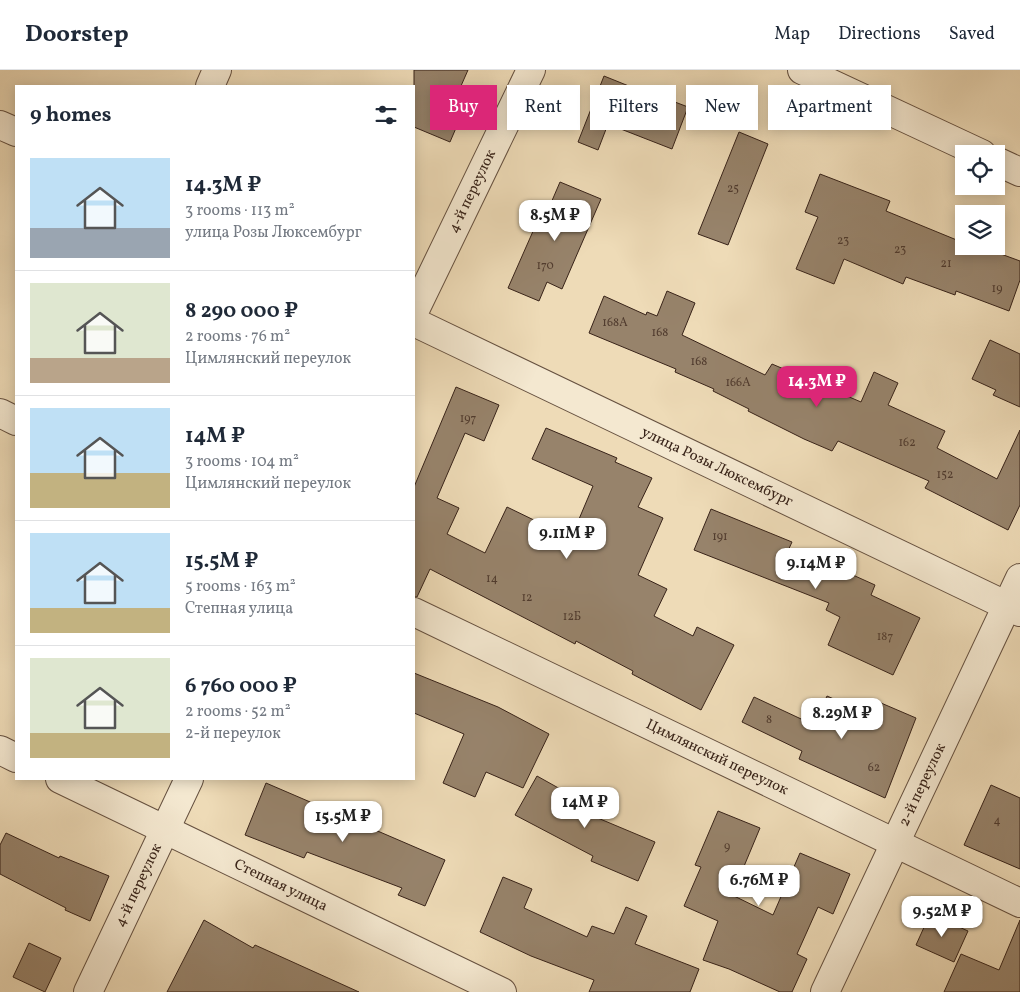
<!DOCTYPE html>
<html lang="en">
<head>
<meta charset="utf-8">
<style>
  :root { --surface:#fff; --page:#f2f2f3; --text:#1f2937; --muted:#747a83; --line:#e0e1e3; --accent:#db2777 }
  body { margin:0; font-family:Vollkorn,serif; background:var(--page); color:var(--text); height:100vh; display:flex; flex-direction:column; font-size:19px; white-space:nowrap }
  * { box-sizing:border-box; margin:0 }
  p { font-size:16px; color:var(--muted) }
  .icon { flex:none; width:28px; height:28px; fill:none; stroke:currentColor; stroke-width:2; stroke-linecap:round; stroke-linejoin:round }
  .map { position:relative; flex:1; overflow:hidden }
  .details { position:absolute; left:15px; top:15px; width:400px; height:695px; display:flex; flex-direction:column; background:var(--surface); border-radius:0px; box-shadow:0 2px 12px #0003 }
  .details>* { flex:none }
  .top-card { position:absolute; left:430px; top:15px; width:475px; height:45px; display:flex; gap:10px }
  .tools { position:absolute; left:955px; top:75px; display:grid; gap:10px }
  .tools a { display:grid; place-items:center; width:50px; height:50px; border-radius:0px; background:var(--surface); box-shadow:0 2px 12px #0003; font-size:25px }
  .price { position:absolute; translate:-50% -42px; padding:0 11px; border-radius:10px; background:#fff; color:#222; font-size:16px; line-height:32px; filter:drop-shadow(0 1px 2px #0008) }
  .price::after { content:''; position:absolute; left:50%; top:30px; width:15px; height:11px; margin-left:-8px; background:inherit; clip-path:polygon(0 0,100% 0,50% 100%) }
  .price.selected { background:var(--accent); color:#fff }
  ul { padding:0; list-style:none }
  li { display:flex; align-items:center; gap:15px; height:125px; padding:0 15px }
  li+li { border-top:1px solid var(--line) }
  li span { display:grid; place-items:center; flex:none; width:140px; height:100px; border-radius:0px; color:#555 }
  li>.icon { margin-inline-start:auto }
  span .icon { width:60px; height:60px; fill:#fffc; stroke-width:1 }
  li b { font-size:21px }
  h2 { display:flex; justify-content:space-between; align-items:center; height:60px; padding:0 15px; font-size:21px }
  .chip { padding:0 18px; border-radius:0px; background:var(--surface); box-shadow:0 2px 12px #0003; font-size:18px; line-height:45px }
  .chip.selected { background:var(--accent); color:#fff }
  header { display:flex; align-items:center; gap:30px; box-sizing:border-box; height:70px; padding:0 25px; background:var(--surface); border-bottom:1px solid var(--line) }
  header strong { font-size:24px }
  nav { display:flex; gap:28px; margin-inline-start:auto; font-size:18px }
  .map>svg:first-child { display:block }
</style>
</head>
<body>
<header>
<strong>Doorstep</strong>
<nav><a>Map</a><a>Directions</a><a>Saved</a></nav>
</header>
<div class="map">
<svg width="1020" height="922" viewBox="0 0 1020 922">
  <rect width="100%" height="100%" fill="#eedbb7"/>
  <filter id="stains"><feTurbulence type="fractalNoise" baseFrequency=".004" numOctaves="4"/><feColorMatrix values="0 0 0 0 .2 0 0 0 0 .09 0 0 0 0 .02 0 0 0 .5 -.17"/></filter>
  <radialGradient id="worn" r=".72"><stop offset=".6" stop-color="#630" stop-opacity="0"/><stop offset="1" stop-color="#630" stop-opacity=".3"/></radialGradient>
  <path fill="#97836b" stroke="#382319" d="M414 0H468L457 25 468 30 450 72 414 57Z
    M604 6 666 31 667 29 688 37 672 79 608 54 598 80 578 72Z
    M739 62 768 74 728 175 698 164Z
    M820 104 890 131 886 141 964 173V176H974L989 182 990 180 1020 191V210L1009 241 956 221 955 225 906 207 903 214 844 189 834 214 796 199 818 147 805 142Z
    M560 112 601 129 562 219 547 212 539 231 508 218 534 159 539 161Z
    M667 221 695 233 682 265 765 305 772 294 861 332 874 302 898 313 888 335 945 361 937 378 997 409 1020 360V435L1008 460 925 418 929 411 838 371 832 381 804 369 748 341 749 339 713 321 714 319 675 302 676 299 589 263 604 226 646 245 647 242 657 246Z
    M990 270 1020 284V337L993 325 996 320 972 309Z
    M456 317 499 335 484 371 465 363 437 428 459 438 447 464 485 483 507 437 571 468 593 416 532 389 546 358 617 388 615 392 652 408 638 437 663 448 638 505 667 519 654 546 693 566 697 557 734 575 701 640 632 604 633 601 576 571 575 574 430 499 417 527H414V417Z
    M711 439 792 472 787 483 842 505 844 501 875 515 871 525 920 548 893 605 828 575 840 547 826 540 829 533 694 480Z
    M414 603 498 637 549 664 523 718 486 702 475 727 443 713 464 664 414 643Z
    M827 626 875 647 881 633 916 648 885 728 799 689 802 681 742 652 754 627 814 655Z
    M537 706 596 739 593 746 655 772 638 811 591 791 593 786 515 745Z
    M266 713 445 790 425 836 398 825 402 818 307 782 304 788 245 765Z
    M991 715 1020 728V799L964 775Z
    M718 741 760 758 732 825 773 845 800 783 850 804 833 844 818 837 797 884 807 889 792 922H780L729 899 703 890 718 851 684 836 701 797 695 795Z
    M6 763 59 788 60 786 109 806 90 851 65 840 66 838 0 804V775Z
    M503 807 532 819 524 838 587 867 592 856 614 864 626 837 647 846 635 874 699 899 690 922H589L594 910 531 886 480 862Z
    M930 844 968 861 954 892 916 875Z
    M204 850 253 878 255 875 359 922H167Z
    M1020 850V922H944L961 884 999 900Z
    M29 873 61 888 45 922 13 907Z"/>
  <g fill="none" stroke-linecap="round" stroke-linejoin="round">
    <g stroke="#665140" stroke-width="30">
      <g id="minor">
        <path d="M802 0 982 84"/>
        <path d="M210 16 217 0"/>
        <path d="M0 55 16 62"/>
        <path d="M996 91 1020 102"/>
        <path id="s1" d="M414 242 531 0"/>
        <path id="s2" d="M414 252 1020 542"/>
        <path d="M0 343 16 351"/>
        <path id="s3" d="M414 542 1020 833"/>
        <path d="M0 680 16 688"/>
        <path id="s4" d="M60 709 502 922"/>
        <path id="s5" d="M88 922 189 709"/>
        <path id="s6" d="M825 922 1020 508"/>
      </g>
    </g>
    <use href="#minor" stroke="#f4e8d0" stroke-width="28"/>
  </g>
  <g text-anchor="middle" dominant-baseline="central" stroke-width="5" stroke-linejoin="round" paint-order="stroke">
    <g font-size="12" fill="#503b2e">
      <text x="733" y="119">25</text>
      <text x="843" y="171">23</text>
      <text x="900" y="180">23</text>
      <text x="946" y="194">21</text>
      <text x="545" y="196">170</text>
      <text x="997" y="219">19</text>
      <text x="615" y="253">168А</text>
      <text x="660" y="263">168</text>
      <text x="699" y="292">168</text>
      <text x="738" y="313">166А</text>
      <text x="468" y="349">197</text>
      <text x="907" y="373">162</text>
      <text x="945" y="405">152</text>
      <text x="720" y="467">191</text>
      <text x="492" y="509">14</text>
      <text x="527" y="528">12</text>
      <text x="572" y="547">12Б</text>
      <text x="885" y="567">187</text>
      <text x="769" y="650">8</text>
      <text x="874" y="698">62</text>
      <text x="997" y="751">4</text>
      <text x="727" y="777">9</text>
    </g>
    <g font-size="15" fill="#382319" stroke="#f4e8d0">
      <text stroke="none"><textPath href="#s1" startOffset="134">4-й переулок</textPath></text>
      <text stroke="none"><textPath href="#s2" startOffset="336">улица Розы Люксембург</textPath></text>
      <text stroke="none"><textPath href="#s3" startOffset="336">Цимлянский переулок</textPath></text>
      <text stroke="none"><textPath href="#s6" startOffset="229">2-й переулок</textPath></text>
      <text stroke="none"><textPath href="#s5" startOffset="118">4-й переулок</textPath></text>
      <text stroke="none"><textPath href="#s4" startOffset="245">Степная улица</textPath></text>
    </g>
  </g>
  <rect width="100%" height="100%" filter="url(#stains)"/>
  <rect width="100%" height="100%" fill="url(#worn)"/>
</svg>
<div class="tools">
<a><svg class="icon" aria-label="locate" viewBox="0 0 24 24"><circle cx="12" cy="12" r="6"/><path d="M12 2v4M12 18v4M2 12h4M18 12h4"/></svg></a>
<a><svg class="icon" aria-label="layers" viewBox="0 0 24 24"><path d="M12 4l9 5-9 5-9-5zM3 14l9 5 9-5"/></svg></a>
</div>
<b class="price" style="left:555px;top:172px">8.5M ₽</b>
<b class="price selected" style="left:817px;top:338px">14.3M ₽</b>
<b class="price" style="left:567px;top:490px">9.11M ₽</b>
<b class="price" style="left:816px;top:520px">9.14M ₽</b>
<b class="price" style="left:842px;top:670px">8.29M ₽</b>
<b class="price" style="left:585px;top:759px">14M ₽</b>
<b class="price" style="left:343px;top:773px">15.5M ₽</b>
<b class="price" style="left:759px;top:837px">6.76M ₽</b>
<b class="price" style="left:942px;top:868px">9.52M ₽</b>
<div class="top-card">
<a class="chip selected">Buy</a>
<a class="chip">Rent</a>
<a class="chip">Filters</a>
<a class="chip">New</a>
<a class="chip">Apartment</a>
</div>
<section class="details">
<h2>9 homes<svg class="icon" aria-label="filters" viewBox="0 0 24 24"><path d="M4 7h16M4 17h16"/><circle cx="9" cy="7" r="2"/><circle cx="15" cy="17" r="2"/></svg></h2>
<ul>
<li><span style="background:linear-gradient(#bfe0f5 70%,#9aa5b1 0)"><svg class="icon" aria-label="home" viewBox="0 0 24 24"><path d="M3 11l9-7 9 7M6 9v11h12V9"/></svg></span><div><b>14.3M ₽</b><p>3 rooms · 113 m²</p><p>улица Розы Люксембург</p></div></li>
<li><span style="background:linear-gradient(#dfe7d0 75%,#b9a48a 0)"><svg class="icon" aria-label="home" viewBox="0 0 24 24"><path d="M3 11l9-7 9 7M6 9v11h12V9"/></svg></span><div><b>8 290 000 ₽</b><p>2 rooms · 76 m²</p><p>Цимлянский переулок</p></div></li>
<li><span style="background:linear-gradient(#bfe0f5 65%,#c2b280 0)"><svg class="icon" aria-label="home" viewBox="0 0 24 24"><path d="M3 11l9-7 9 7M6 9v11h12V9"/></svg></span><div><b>14M ₽</b><p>3 rooms · 104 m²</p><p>Цимлянский переулок</p></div></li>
<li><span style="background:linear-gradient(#bfe0f5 75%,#c2b280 0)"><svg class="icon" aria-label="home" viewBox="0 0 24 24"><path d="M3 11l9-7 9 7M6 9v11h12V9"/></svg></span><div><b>15.5M ₽</b><p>5 rooms · 163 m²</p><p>Степная улица</p></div></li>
<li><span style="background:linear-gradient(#dfe7d0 75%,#c2b280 0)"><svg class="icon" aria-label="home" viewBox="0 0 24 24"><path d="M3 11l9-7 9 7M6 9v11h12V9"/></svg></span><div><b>6 760 000 ₽</b><p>2 rooms · 52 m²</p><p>2-й переулок</p></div></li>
</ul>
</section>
</div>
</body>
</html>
